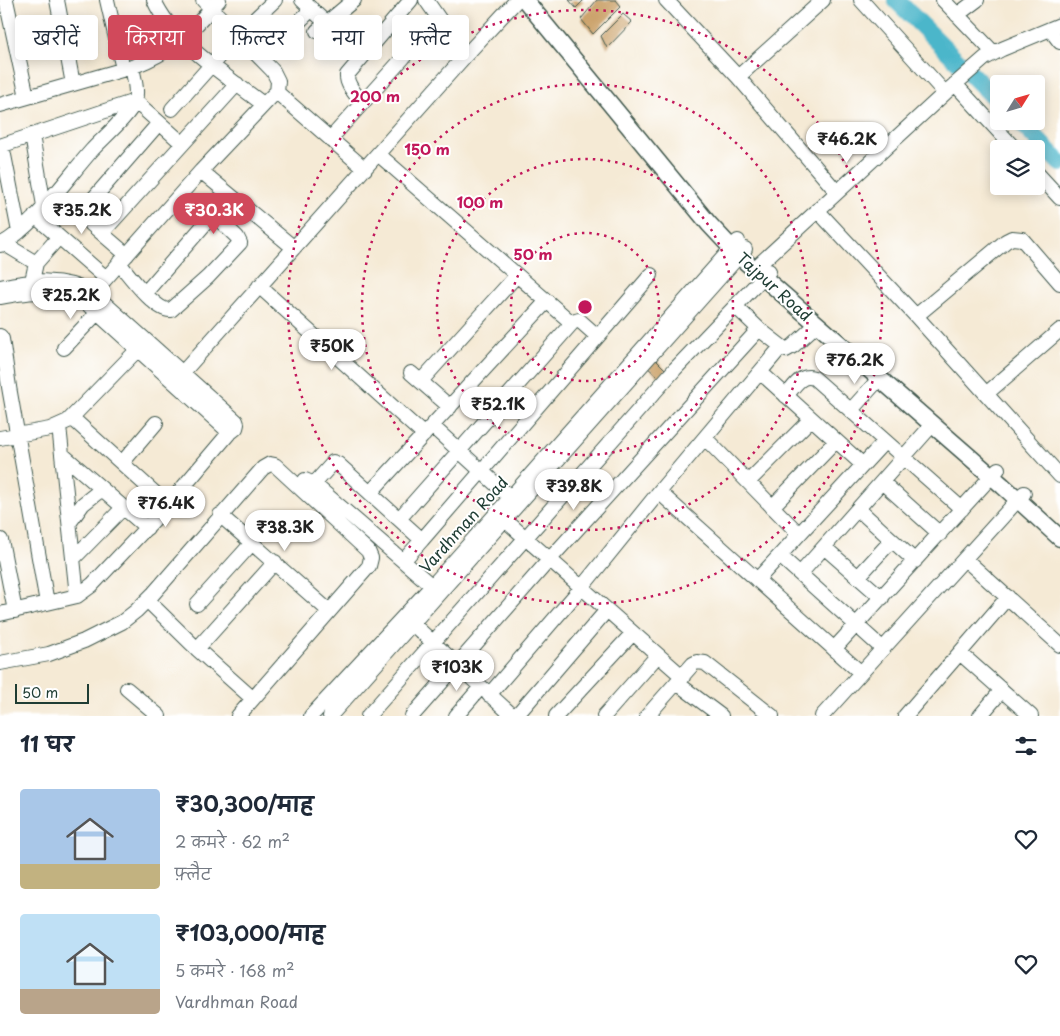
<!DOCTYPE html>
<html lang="hi">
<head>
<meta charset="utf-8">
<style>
  :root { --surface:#fff; --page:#f2f2f3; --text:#1f2937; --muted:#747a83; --accent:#d1495b }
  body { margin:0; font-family:"Playpen Sans","Playpen Sans Deva",sans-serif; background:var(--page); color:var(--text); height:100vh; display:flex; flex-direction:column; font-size:19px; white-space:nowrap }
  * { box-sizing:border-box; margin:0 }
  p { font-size:16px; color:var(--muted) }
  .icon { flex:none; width:28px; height:28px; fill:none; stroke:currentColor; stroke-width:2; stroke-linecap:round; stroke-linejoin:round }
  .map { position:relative; height:716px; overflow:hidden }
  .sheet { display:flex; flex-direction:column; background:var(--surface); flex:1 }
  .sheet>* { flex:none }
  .guide { position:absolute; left:15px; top:15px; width:500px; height:45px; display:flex; gap:10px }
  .needle { width:32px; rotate:53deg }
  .fabs { position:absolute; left:990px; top:75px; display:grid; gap:10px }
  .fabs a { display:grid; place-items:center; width:55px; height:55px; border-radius:5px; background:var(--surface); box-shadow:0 2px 12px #0003; font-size:25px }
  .scale { position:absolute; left:15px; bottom:12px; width:74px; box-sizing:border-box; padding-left:5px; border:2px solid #1f3d34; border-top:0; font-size:14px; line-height:18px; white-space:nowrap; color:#1f3d34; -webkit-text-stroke:4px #fff; paint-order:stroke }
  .price { position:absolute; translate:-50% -42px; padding:0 11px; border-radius:18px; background:#fff; color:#222; font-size:16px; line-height:32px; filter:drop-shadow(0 1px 2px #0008) }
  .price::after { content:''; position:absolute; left:50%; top:30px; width:15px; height:11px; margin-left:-8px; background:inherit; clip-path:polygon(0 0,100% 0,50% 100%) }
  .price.current { background:var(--accent); color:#fff }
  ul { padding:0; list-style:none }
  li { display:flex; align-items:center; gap:15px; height:125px; padding:0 20px }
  li span { display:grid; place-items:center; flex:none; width:140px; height:100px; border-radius:5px; color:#555 }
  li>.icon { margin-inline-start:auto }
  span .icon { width:60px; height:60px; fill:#fffc; stroke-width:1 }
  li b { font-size:21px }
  h2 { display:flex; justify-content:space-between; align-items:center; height:60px; padding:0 20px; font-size:21px }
  .chip { padding:0 18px; border-radius:5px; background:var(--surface); box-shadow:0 2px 12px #0003; font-size:18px; line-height:45px }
  .chip.current { background:var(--accent); color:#fff }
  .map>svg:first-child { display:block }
</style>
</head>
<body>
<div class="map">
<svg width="1060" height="716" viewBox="0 0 1060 716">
  <rect width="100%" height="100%" fill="#fff"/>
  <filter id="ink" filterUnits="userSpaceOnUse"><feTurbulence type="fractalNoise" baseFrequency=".02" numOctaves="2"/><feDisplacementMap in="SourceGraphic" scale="10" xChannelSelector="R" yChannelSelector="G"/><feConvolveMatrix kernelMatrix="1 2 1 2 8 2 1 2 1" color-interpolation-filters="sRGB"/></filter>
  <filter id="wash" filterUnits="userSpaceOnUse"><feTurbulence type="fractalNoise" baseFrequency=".0096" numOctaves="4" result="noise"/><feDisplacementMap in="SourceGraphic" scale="20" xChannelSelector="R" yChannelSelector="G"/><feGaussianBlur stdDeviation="1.12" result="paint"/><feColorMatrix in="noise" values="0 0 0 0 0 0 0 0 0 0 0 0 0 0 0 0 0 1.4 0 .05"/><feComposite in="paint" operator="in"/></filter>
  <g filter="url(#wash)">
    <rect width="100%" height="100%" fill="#f5ead5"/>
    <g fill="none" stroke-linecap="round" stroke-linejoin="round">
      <path stroke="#4cb6ca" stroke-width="18" d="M896 0 999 102
        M1019 121 1060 163"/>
    </g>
    <g id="blocks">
      <path fill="#c99f65" d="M569 0H584L576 8Z
        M597 0H616L621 6 593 34 581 19Z
        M623 14 632 22 607 48 601 36Z
        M653 357 666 370 659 378 645 365Z"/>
    </g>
  </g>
  <g filter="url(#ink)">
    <use href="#blocks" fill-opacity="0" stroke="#3f574c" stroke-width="1"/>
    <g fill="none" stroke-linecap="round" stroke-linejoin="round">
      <g stroke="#3f574c" stroke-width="16">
        <path id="minor" d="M6 0 27 97
          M57 0 73 84
          M107 0 123 69
          M154 0C172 42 227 76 263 104
          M203 0 273 71 278 81 277 93
          M302 0 326 23
          M426 0 465 56
          M666 0 738 77 837 192
          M861 0 945 93
          M943 0 994 53
          M957 15 977 0
          M335 16 363 54
          M1050 29 1060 42
          M317 31 354 0
          M284 36 312 9
          M738 77 823 0
          M955 84 1015 149
          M362 103C356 94 346 85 347 75L411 0
          M0 105 132 67C174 51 190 33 219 0
          M172 109 238 35 275 0
          M32 135 44 206
          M331 138 404 57
          M2 145 19 232
          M0 146 135 101 182 143
          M378 154 572 323
          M201 171 294 248
          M1036 172 1060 198
          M55 193 127 255
          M817 210 916 316 1060 476
          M80 214 159 123
          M35 216 106 278
          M102 233 237 84
          M3 243 36 263
          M0 245C33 228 67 178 92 150 103 138 130 115 135 101 138 90 134 78 132 67
          M119 263C129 275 156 312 171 310L208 277 240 243 237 237 213 214
          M753 270 945 93 985 58 1002 49 1060 25
          M32 281 36 263 59 237
          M259 286 424 435
          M0 287C34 280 61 277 93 293L236 421 237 424 236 428 231 432 228 431 83 300C57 287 28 292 0 297
          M93 293 201 171 274 94 280 95 365 169
          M145 293 230 195
          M735 306 759 329 786 350 793 346 817 324
          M916 316 1006 241 1012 238 1022 239 1060 283
          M0 336 2 339 9 387 47 603
          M64 348 98 312
          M760 372 863 465
          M411 373 450 407
          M176 380 465 56 517 0
          M421 381 517 275
          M986 394 1060 330
          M786 396C794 387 801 373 814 378L962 509
          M851 410 879 379
          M72 418 168 505
          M432 426 511 498
          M0 438 50 429 68 421 144 343
          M705 438 799 534
          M63 455 147 528
          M122 463 156 423
          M305 480 314 484 432 586
          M748 482 811 419
          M882 482 940 534
          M314 484 332 464 333 462 338 464 422 540 651 275
          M659 492 861 673
          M370 493 547 301
          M772 507 836 441
          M858 509 915 561
          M220 515 329 611
          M399 519 573 322 579 320 597 336
          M504 519 683 677
          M70 522 83 504 102 489
          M1 540 15 611
          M824 547 882 598
          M780 556 883 649
          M74 558 123 508
          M965 559 1060 645
          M404 560 422 540
          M800 574 932 425
          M858 577 892 540
          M757 580 885 441
          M77 596 92 585 168 505 230 432
          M147 600 197 649 252 698
          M197 604 253 542
          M0 614 77 596 59 426
          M405 617 513 716
          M197 649 275 562
          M834 649 998 469
          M960 653 1031 716
          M0 663 49 654 84 641 122 622 136 611 153 594 263 468 270 464 275 465 368 551 371 558 369 566 238 716
          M677 683 721 716
          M127 689 159 716
          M489 695 582 587 659 492 781 347
          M311 716 432 586 738 241
          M330 716 745 249
          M368 716 675 369 769 271
          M412 716 550 559 759 329
          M456 716 481 687
          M516 716 607 610
          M556 716 633 633
          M604 716 658 655
          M647 716 693 664 697 662 705 663 772 716
          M822 716 1024 493
          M905 716 1008 597
          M980 716 1002 690"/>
      </g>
      <g stroke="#3f574c" stroke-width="19">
        <path id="major" d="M525 0 709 224 739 256 1003 486 1060 538"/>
      </g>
      <use href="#minor" stroke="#fff" stroke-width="14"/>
      <use href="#major" stroke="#fff" stroke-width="16"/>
    </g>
  </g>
  <g fill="none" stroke="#c2185b" stroke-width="2.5" stroke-dasharray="2.5 5">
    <circle cx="585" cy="307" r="74"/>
    <circle cx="585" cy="307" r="148"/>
    <circle cx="585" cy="307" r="223"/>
    <circle cx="585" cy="307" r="297"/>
  </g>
  <g text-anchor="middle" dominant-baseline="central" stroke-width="4" stroke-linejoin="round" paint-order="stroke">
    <g font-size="16" fill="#1f3d34" stroke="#fff">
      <text transform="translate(775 286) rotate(42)">Tajpur Road</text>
      <text transform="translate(463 524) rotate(-48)">Vardhman Road</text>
    </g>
  </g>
  <circle cx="585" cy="307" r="8" fill="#c2185b" stroke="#fff" stroke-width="2.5"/>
  <g font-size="15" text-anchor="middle" font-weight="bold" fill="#c2185b" stroke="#fff" stroke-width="4" stroke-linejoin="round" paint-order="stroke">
    <text x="375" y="102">200 m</text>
    <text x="427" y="155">150 m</text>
    <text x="480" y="208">100 m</text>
    <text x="533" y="260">50 m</text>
  </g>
</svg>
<div class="fabs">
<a><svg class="needle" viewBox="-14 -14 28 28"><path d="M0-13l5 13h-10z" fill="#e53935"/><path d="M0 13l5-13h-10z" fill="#747a83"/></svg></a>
<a><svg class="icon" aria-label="layers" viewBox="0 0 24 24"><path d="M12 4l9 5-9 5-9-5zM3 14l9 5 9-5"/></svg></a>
</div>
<div class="scale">50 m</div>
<b class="price" style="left:847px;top:164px">₹46.2K</b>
<b class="price" style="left:82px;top:235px">₹35.2K</b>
<b class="price current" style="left:214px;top:235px">₹30.3K</b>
<b class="price" style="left:71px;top:320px">₹25.2K</b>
<b class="price" style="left:332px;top:371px">₹50K</b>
<b class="price" style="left:855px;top:385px">₹76.2K</b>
<b class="price" style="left:498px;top:429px">₹52.1K</b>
<b class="price" style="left:574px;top:511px">₹39.8K</b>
<b class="price" style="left:166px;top:528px">₹76.4K</b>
<b class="price" style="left:285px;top:552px">₹38.3K</b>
<b class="price" style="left:457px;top:692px">₹103K</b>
<div class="guide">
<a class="chip">खरीदें</a>
<a class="chip current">किराया</a>
<a class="chip">फ़िल्टर</a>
<a class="chip">नया</a>
<a class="chip">फ़्लैट</a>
</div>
</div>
<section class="sheet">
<h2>11 घर<svg class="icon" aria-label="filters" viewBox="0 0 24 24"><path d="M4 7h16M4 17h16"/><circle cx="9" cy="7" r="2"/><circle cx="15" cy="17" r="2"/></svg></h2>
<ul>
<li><span style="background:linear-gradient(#a9c7e8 75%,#c2b280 0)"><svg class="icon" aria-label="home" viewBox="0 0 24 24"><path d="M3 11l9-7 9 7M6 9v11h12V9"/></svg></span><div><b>₹30,300/माह</b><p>2 कमरे · 62 m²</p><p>फ़्लैट</p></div><svg class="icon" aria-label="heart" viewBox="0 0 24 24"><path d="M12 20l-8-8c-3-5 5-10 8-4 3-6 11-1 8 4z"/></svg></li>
<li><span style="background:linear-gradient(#bfe0f5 75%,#b9a48a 0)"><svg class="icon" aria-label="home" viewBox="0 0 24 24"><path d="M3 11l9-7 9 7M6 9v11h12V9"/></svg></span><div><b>₹103,000/माह</b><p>5 कमरे · 168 m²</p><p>Vardhman Road</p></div><svg class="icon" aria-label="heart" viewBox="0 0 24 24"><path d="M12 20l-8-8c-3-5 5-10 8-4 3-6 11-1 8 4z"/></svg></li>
</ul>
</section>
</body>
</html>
